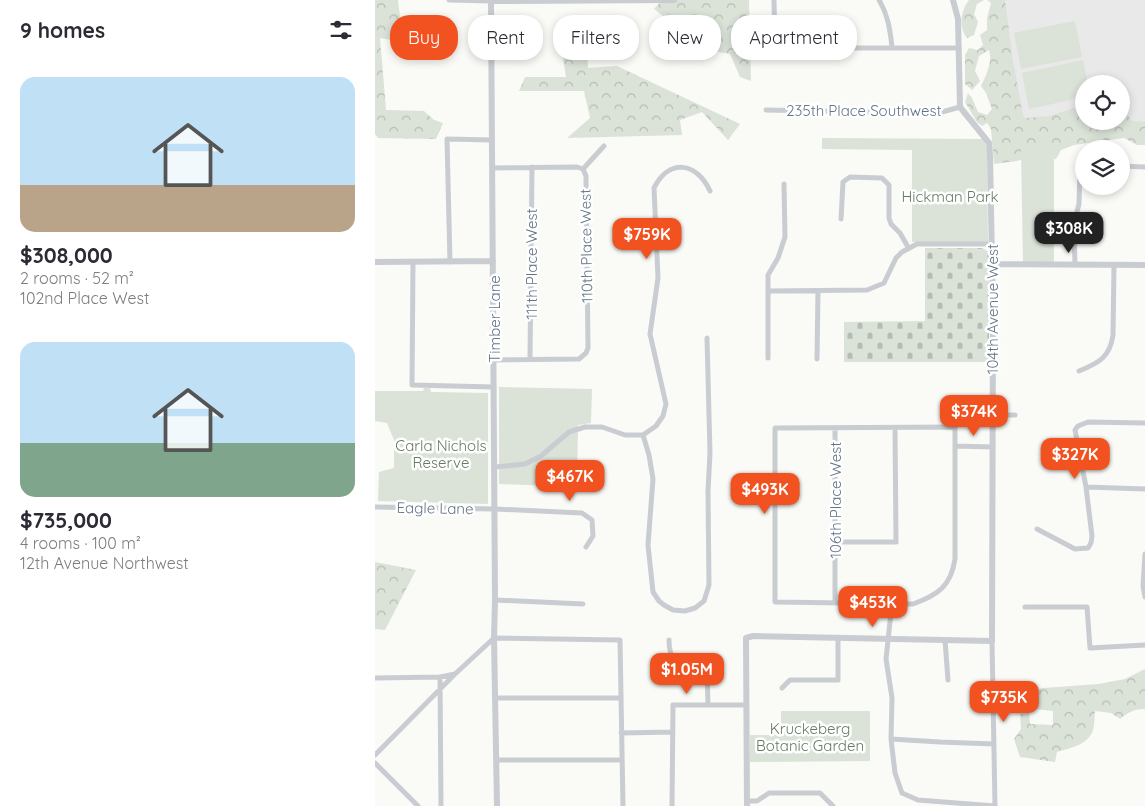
<!DOCTYPE html>
<html lang="en">
<head>
<meta charset="utf-8">
<style>
  :root { --surface:#fff; --page:#f2f2f3; --text:#2b2b33; --muted:#7c7c81; --accent:#f2521f }
  body { margin:0; font-family:Quicksand,sans-serif; background:var(--page); color:var(--text); height:100vh; display:flex; flex-direction:column; font-size:19px; white-space:nowrap }
  * { box-sizing:border-box; margin:0 }
  p { font-size:16px; color:var(--muted) }
  .icon { flex:none; width:28px; height:28px; fill:none; stroke:currentColor; stroke-width:2; stroke-linecap:round; stroke-linejoin:round }
  .map { position:relative; flex:1; overflow:hidden }
  .side { display:flex; flex-direction:column; background:var(--surface); width:375px }
  .side>* { flex:none }
  .top-card { position:absolute; left:15px; top:15px; width:475px; height:45px; display:flex; gap:10px }
  .buttons { position:absolute; left:700px; top:75px; display:grid; gap:10px }
  .buttons a { display:grid; place-items:center; width:55px; height:55px; border-radius:50%; background:var(--surface); box-shadow:0 2px 8px #0003; font-size:25px }
  .price { position:absolute; translate:-50% -42px; padding:0 11px; border-radius:10px; background:var(--accent); color:#fff; font-size:16px; line-height:32px; filter:drop-shadow(0 1px 2px #0008) }
  .price::after { content:''; position:absolute; left:50%; top:30px; width:15px; height:11px; margin-left:-8px; background:inherit; clip-path:polygon(0 0,100% 0,50% 100%) }
  .price.on { background:#222; color:#fff }
  ul { padding:0; list-style:none }
  li { display:grid; align-content:center; gap:10px; height:265px; padding:0 20px }
  li span { display:grid; place-items:center; height:155px; border-radius:15px; color:#555 }
  li>.icon { margin-inline-start:auto }
  span .icon { width:90px; height:90px; fill:#fffc; stroke-width:1 }
  li b { font-size:21px }
  h2 { display:flex; justify-content:space-between; align-items:center; height:60px; padding:0 20px; font-size:21px }
  .chip { padding:0 18px; border-radius:20px; background:var(--surface); box-shadow:0 2px 8px #0003; font-size:18px; line-height:45px }
  .chip.on { background:var(--accent); color:#fff }
  main { display:flex; flex:1; min-height:0 }
  .map>svg:first-child { display:block }
</style>
</head>
<body>
<main>
<section class="side">
<h2>9 homes<svg class="icon" aria-label="filters" viewBox="0 0 24 24"><path d="M4 7h16M4 17h16"/><circle cx="9" cy="7" r="2"/><circle cx="15" cy="17" r="2"/></svg></h2>
<ul>
<li><span style="background:linear-gradient(#bfe0f5 70%,#b9a48a 0)"><svg class="icon" aria-label="home" viewBox="0 0 24 24"><path d="M3 11l9-7 9 7M6 9v11h12V9"/></svg></span><div><b>$308,000</b><p>2 rooms · 52 m²</p><p>102nd Place West</p></div></li>
<li><span style="background:linear-gradient(#bfe0f5 65%,#7fa58c 0)"><svg class="icon" aria-label="home" viewBox="0 0 24 24"><path d="M3 11l9-7 9 7M6 9v11h12V9"/></svg></span><div><b>$735,000</b><p>4 rooms · 100 m²</p><p>12th Avenue Northwest</p></div></li>
</ul>
</section>
<div class="map">
<svg width="770" height="806" viewBox="0 0 770 806">
  <defs>
    <pattern id="forest-crowns" width="20" height="18" patternUnits="userSpaceOnUse" patternTransform="scale(1.25)"><rect width="20" height="18" fill="#dbe2d8"/><path d="M2 6a3 3 0 1 1 6 0M12 15a3 3 0 1 1 6 0" fill="none" stroke="#b5bcb5"/></pattern>
    <pattern id="cemetery-stones" width="16" height="16" patternUnits="userSpaceOnUse" patternTransform="scale(1.25)"><rect width="16" height="16" fill="#dbe2d8"/><path d="M2 7V4a2 2 0 0 1 4 0v3zM10 15v-3a2 2 0 0 1 4 0v3z" fill="#b5bcb5"/></pattern>
  </defs>
  <rect width="100%" height="100%" fill="#fafaf7"/>
  <path fill="#e8e9e8" fill-rule="evenodd" d="M626 0H770V138L623 136ZM709 84H746V121H709Z"/>
  <path fill="url(#forest-crowns)" d="M0 0H23L28 42 5 38 11 110 49 111 59 120 68 123 61 139 3 138 0 134Z
    M287 0H374L376 81 365 77 355 54 332 50 279 9Z
    M594 0H609L602 4 599 14 603 22 599 35 592 38C583 27 586 10 594 0Z
    M612 0H630L638 61 648 115 650 118 674 116 709 105V121H746V106L757 121 770 122V145H762L749 138 699 145 686 150 681 159 651 158 642 161 619 164 616 129 612 123 607 126 602 122 590 102 593 93 597 98 603 112 612 115 617 109 611 93 606 86C611 76 618 61 614 50L604 56 600 71 605 81 597 90 590 84V55L594 48 603 50 608 45 605 35 612 30V18L616 3Z
    M186 45H212L213 68 242 66 365 124 353 140 327 112 305 120 307 135 192 138 215 118 209 91H144L150 77H191Z
    M0 562 41 570 10 630 0 629Z
    M770 669V709C759 709 754 712 745 719L736 713 720 711C719 717 720 724 718 730 713 745 695 748 682 752L680 762 645 757 639 739 646 729 645 714 654 713 655 724 678 725V711L641 707 642 693 668 688 724 684 750 679Z"/>
  <path fill="url(#cemetery-stones)" d="M550 248H607L614 252V362H469V322L550 321Z"/>
  <path fill="#dbe2d8" d="M700 21 707 57 646 69 639 33Z
    M708 60 713 84H709V97L654 109 647 73Z
    M447 138 609 139 612 150 613 242H537V150L447 149Z
    M646 149H679V265L648 264Z
    M124 387 217 389 216 423 203 425 202 487 124 484Z
    M49 388H55L56 392 113 393V504L3 501 4 472 19 468V440L12 423 0 421V391H48Z
    M406 711H495V761L375 762V735H406Z"/>
  <g fill="none" stroke-linecap="round" stroke-linejoin="round">
    <path stroke="#c9cdd1" stroke-width="5" d="M74 0 116 1
      M399 0 400 48H584
      M504 0C513 15 515 29 517 47
      M391 110 545 113 567 112 585 107
      M746 166 770 167
      M118 168 202 167 208 169
      M466 219 468 182 475 177 507 178 514 185V218L516 224 525 233 533 247
      M38 262 37 385 119 387
      M75 262 72 139 117 140
      M700 265 699 223 704 204 705 166H709
      M393 291 492 290 509 283 521 258 527 252 542 244H617
      M393 358V275L403 258 410 237 409 184
      M442 359 443 291
      M119 360 204 359 211 353 213 348 211 176 208 169 229 146
      M155 360 157 167
      M704 371C724 363 735 357 738 335L739 265
      M618 415H640
      M580 427V559C576 586 563 595 538 604L400 602V428Z
      M460 428V603
      M268 435 274 455 278 479 273 545 278 592 284 601 289 605 298 610 310 611 320 608 329 601 334 585 333 491 335 453 332 338
      M268 435 281 426 288 416 291 404 275 334 283 278 279 188C294 158 322 162 335 191
      M580 446 618 447
      M120 467 150 464 166 456 194 432 210 427H227L250 435H268
      M711 487 770 489
      M0 507 120 509 207 513 217 520 218 536 211 547
      M662 529 700 549 713 548 716 543 717 536 711 487 700 430 703 426 713 422 770 423
      M460 542H521L520 428
      M770 554 768 586 770 597
      M120 600 208 604
      M517 603 511 659 517 698 516 739 520 773 527 793 543 800 620 806 617 641
      M650 607H712L715 648 770 645
      M294 640C294 676 318 651 332 669L333 705
      M570 640 573 680
      M65 677 66 806
      M0 678 65 677 80 674 119 638 245 640 248 806
      M407 688 415 680H463V638
      M120 698H246
      M246 733 298 732
      M516 739 565 742 619 744
      M0 755 79 675
      M121 760H247
      M0 763 43 806
      M372 801H382L394 793H445L458 806
      M297 806 298 705H371"/>
    <path stroke="#c9cdd1" stroke-width="6" d="M0 262 118 261
      M617 264 770 265
      M122 806 119 638 120 600 116 1 299 0
      M372 806 371 638 378 636 617 641 618 312 615 156 614 143 585 107 583 19 578 0"/>
  </g>
  <g text-anchor="middle" dominant-baseline="central" stroke-width="5" stroke-linejoin="round" paint-order="stroke">
    <g font-size="15" fill="#627585" stroke="#fff">
      <text x="489" y="110">235th Place Southwest</text>
      <text transform="translate(211 246) rotate(-91)">110th Place West</text>
      <text transform="translate(156 264) rotate(-90)">111th Place West</text>
      <text transform="translate(617 309) rotate(-90)">104th Avenue West</text>
      <text transform="translate(119 319) rotate(-90)">Timber Lane</text>
      <text transform="translate(460 500) rotate(-90)">106th Place West</text>
      <text transform="translate(60 508) rotate(1)">Eagle Lane</text>
    </g>
    <g font-size="15" fill="#667b62" stroke="#fff">
      <text x="575" y="196">Hickman Park</text>
      <text x="66" y="445">Carla Nichols<tspan x="66" dy="17">Reserve</tspan></text>
      <text x="435" y="728">Kruckeberg<tspan x="435" dy="17">Botanic Garden</tspan></text>
    </g>
  </g>
</svg>
<div class="buttons">
<a><svg class="icon" aria-label="locate" viewBox="0 0 24 24"><circle cx="12" cy="12" r="6"/><path d="M12 2v4M12 18v4M2 12h4M18 12h4"/></svg></a>
<a><svg class="icon" aria-label="layers" viewBox="0 0 24 24"><path d="M12 4l9 5-9 5-9-5zM3 14l9 5 9-5"/></svg></a>
</div>
<b class="price on" style="left:694px;top:254px">$308K</b>
<b class="price" style="left:272px;top:260px">$759K</b>
<b class="price" style="left:599px;top:437px">$374K</b>
<b class="price" style="left:700px;top:480px">$327K</b>
<b class="price" style="left:195px;top:502px">$467K</b>
<b class="price" style="left:390px;top:515px">$493K</b>
<b class="price" style="left:498px;top:628px">$453K</b>
<b class="price" style="left:312px;top:695px">$1.05M</b>
<b class="price" style="left:629px;top:723px">$735K</b>
<div class="top-card">
<a class="chip on">Buy</a>
<a class="chip">Rent</a>
<a class="chip">Filters</a>
<a class="chip">New</a>
<a class="chip">Apartment</a>
</div>
</div>
</main>
</body>
</html>
